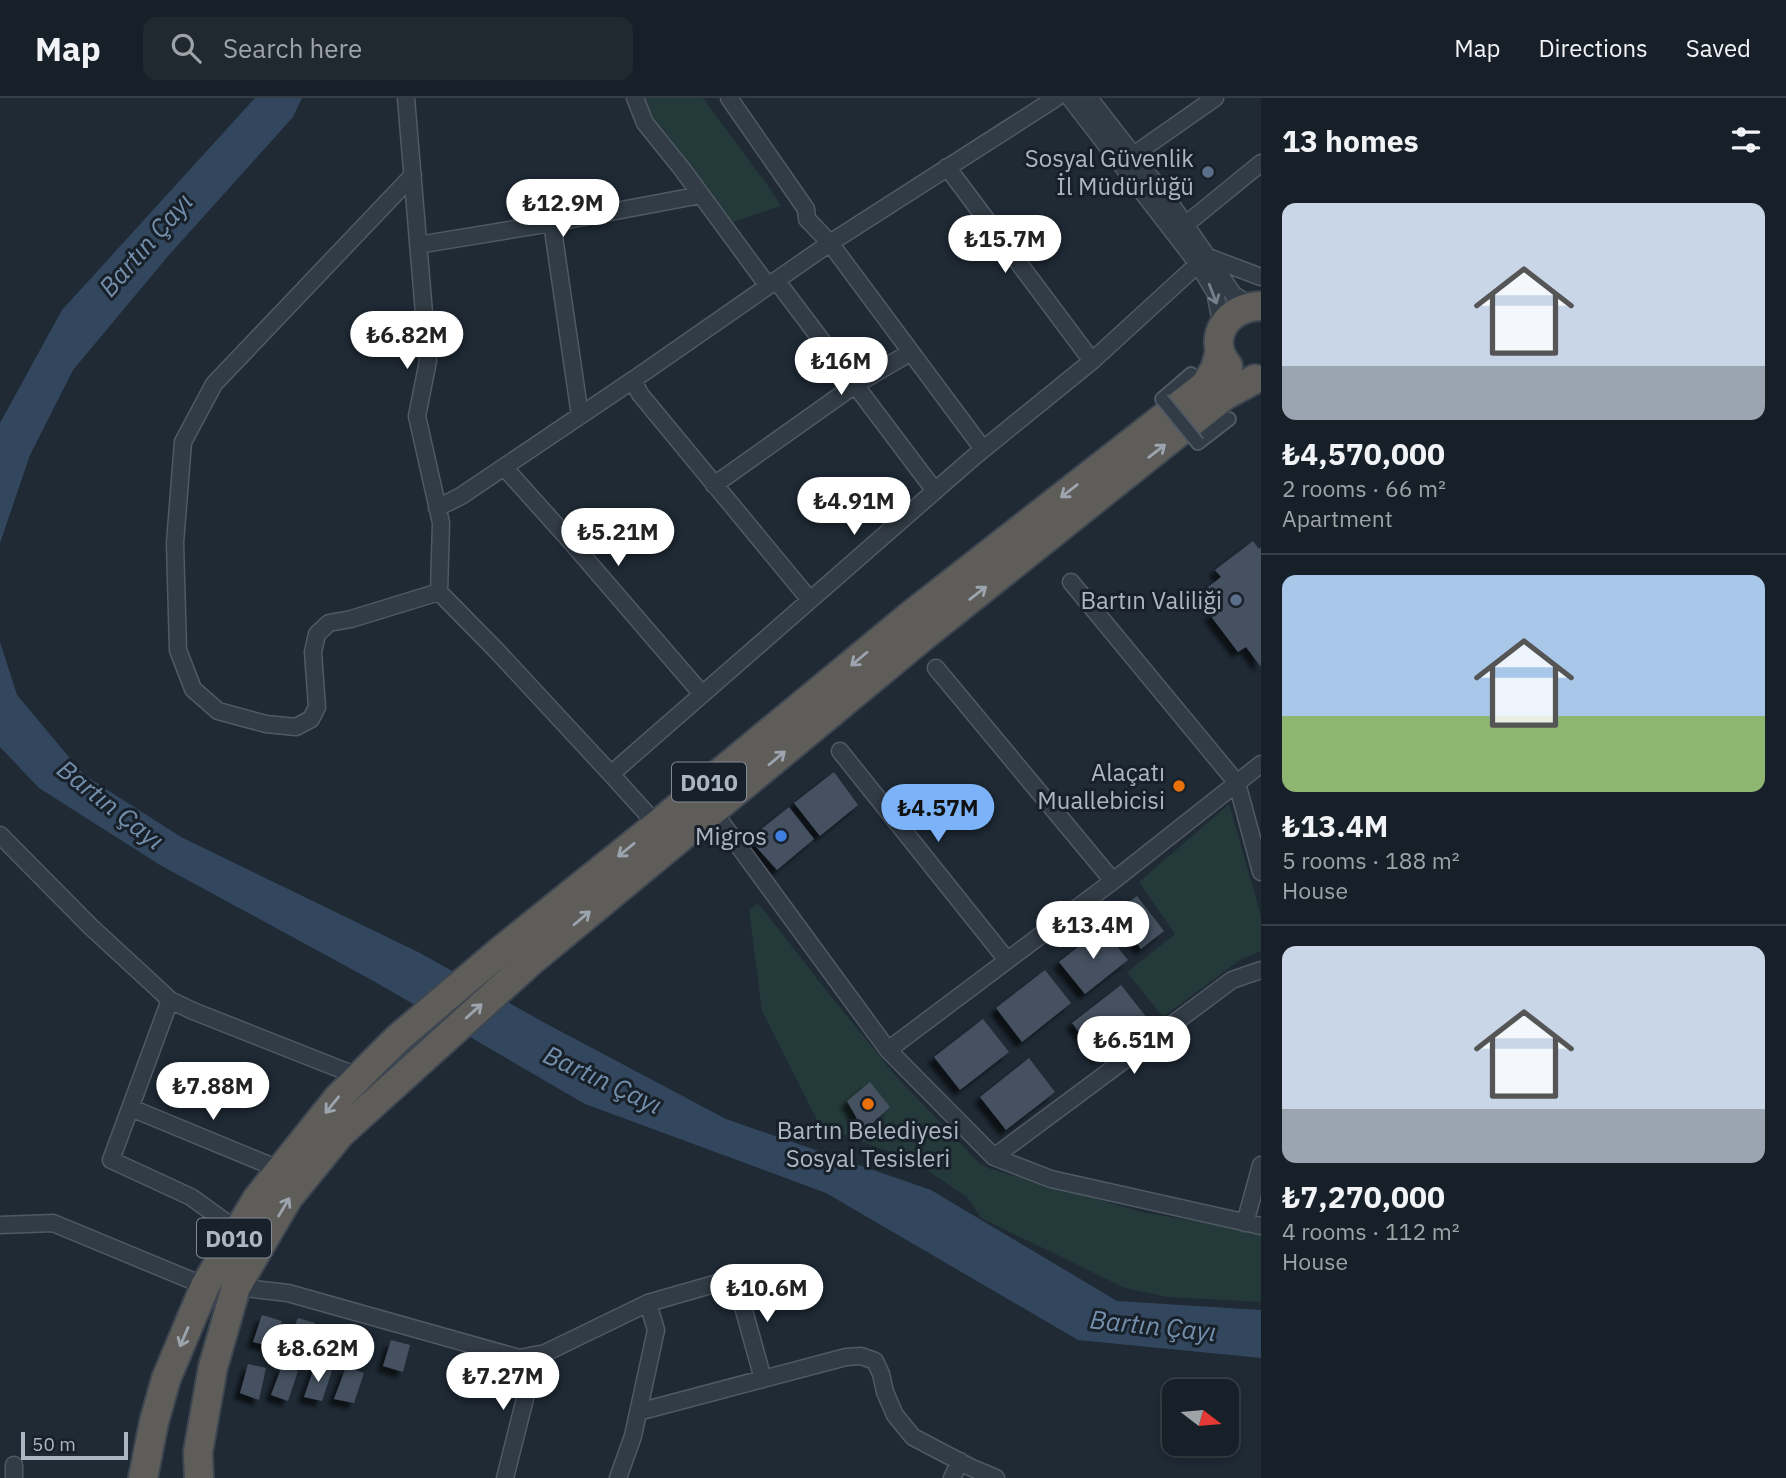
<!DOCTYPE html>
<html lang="en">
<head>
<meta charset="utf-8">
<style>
  :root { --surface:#172028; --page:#202830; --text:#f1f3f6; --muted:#9ea3a8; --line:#363e45; --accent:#7cb3f8 }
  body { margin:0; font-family:"IBM Plex Sans",sans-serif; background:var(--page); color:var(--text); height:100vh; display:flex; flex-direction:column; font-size:26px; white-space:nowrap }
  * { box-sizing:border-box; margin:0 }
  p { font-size:23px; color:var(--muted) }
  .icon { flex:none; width:38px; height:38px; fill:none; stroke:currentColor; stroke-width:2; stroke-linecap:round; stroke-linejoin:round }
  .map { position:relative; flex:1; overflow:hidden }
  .panel { display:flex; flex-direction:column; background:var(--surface); width:525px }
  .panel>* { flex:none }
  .needle { width:46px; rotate:106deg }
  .controls { position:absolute; left:1162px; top:1281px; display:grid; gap:14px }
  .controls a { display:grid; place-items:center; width:77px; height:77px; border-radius:14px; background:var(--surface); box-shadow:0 4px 10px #0003,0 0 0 2px var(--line); font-size:35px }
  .scale { position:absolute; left:21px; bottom:18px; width:107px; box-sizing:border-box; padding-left:7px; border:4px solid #acb6c3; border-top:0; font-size:19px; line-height:24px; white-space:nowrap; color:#acb6c3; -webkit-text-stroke:5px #18212a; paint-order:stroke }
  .price { position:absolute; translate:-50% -60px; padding:0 16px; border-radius:24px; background:#fff; color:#222; font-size:23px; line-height:46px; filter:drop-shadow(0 2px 4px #0008) }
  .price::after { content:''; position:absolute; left:50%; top:42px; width:21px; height:16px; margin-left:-10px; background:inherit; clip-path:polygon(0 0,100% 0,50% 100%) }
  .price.on { background:var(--accent); color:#111 }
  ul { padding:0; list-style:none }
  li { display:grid; align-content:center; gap:14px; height:371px; padding:0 21px }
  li+li { border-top:2px solid var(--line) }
  li span { display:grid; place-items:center; height:217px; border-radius:14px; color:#555 }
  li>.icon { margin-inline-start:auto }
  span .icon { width:126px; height:126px; fill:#fffc; stroke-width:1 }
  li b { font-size:30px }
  h2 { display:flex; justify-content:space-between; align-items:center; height:84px; padding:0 21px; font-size:30px }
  header { display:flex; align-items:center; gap:42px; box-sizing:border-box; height:98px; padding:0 35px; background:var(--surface); border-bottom:2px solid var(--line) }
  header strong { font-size:33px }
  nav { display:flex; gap:38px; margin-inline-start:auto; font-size:24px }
  .search { width:490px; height:63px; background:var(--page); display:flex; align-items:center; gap:18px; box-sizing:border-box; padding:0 24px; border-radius:14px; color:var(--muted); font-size:26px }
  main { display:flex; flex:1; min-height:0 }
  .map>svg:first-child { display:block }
</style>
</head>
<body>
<header>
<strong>Map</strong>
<div class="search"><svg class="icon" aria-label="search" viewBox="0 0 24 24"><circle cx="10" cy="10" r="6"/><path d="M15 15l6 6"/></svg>Search here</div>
<nav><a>Map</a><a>Directions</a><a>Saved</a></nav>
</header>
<main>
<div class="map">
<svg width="1261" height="1380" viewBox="0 0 1261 1380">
  <defs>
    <filter id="shadow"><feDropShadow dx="-6" dy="6" stdDeviation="2" flood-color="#0009"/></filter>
  </defs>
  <rect width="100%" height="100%" fill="#1f2a35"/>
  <path fill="#243939" d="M639 0H703L771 92 781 108 733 124 648 22Z
    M1229 706 1261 818V853L1240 862 1163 919 1127 874 1175 836 1139 784Z
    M758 805 830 897 895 977 980 1066 991 1071 1142 1114 1261 1134V1204L1167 1199 1125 1190 981 1120 968 1100 914 1063 820 1028 762 913 749 812Z"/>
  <path fill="#32475d" d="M255 0H302L293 19 169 157 73 272 30 357 0 445V325L62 212Z
    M0 544 17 597 84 677 181 739 420 855 543 924 726 1021 931 1092 1117 1203 1261 1212V1260L1078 1242 826 1095 585 1006 377 885 160 767 39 690 0 649Z"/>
  <path fill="#455160" filter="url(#shadow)" d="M1253 443 1259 451 1261 449V569L1246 549 1238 554 1210 517 1217 511 1203 493 1221 479 1215 472Z
    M834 674 858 707 820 738 794 705Z
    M789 709 814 741 777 772 749 741Z
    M1137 798 1164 833 1141 851 1114 815Z
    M1102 830 1128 862 1085 896 1059 864Z
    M1045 872 1071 905 1022 944 996 910Z
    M1121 887 1147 920 1098 959 1072 925Z
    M983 921 1009 954 960 992 934 959Z
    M1029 960 1055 994 1006 1032 980 999Z
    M870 984 890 1009 864 1033 847 1003Z
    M262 1217 282 1223 274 1249 253 1244Z
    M298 1220 315 1225 307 1254 286 1247Z
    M332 1228 348 1233 339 1261 322 1255Z
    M391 1242 410 1247 403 1274 383 1268Z
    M248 1266 266 1270 259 1302 240 1295Z
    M315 1267 332 1273 322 1303 304 1299Z
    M282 1268 298 1273 288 1303 271 1297Z
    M346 1269 364 1275 354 1305 334 1301Z"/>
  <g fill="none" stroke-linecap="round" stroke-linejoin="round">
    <g stroke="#505964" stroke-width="16">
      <path id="pedestrian" d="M1162 301 1191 276
        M1198 345 1229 321"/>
    </g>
    <g stroke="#505964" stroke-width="19">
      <path id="minor" d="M406 0 428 263 417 318 441 425 439 494 497 553 611 676
        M635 0 645 25 682 71 768 188
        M729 0 806 111 807 121 830 145 983 351
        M1070 0 1198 166 1215 194 1222 229
        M1089 0 1166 99 1233 196 1250 208
        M1125 63 1215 0
        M947 69 1092 263
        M413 77 214 286 183 344 175 445 178 552 193 591 218 613 266 626 296 629 311 621 317 609 313 554 317 536 329 525 351 521 439 494
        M552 125 580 318
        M1185 127 1261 65
        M418 147 552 125 701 97
        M1208 159 1261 179
        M776 182 935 393
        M504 369 572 445 702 596
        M714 387 855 287 911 254
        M437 410 461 398 633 282
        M1071 484 1237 685 1261 774
        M810 502 640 296 633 282 830 145 1056 0
        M936 570 1113 783
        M840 653 1007 862
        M713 713 888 952 994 1059 1051 1081 1261 1128
        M657 727 611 676 975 358 1092 263 1198 166
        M0 737 91 829 155 888 170 902 193 913 360 979
        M170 902 111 1062 191 1099 238 1133
        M888 952 1113 783 1261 666
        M131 1010 281 1072
        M994 1059 1232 882 1261 872
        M1245 1125 1261 1067
        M0 1127 53 1125 205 1188
        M236 1189 288 1195 519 1260 545 1255 648 1205 735 1180 763 1281
        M638 1314 846 1259 861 1258 875 1263 881 1276 885 1294 895 1317 913 1339 970 1369 996 1380
        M14 1367V1380
        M505 1380 536 1257
        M618 1380 633 1338 656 1232 648 1205
        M952 1380 960 1363"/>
    </g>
    <g stroke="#3d4650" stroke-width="32">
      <path id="trunk" d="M1228 268C1205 240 1228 208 1261 208
        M143 1380 154 1324 166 1281 205 1188 257 1101 338 1000 397 941 504 850 657 727 911 517 1205 287 1215 271 1220 253
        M199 1380 198 1354 213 1269 236 1189 288 1100 341 1035 530 864 925 537 1224 298 1255 281"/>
    </g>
    <use href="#pedestrian" stroke="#323c46" stroke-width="12"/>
    <use href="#minor" stroke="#323c46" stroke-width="16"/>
    <use href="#trunk" stroke="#5e5d5a" stroke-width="28"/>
    <g stroke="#505964" stroke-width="16" stroke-linecap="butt">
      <path id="pedestrian-bridge" d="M1162 301 1198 345"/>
    </g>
    <use href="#pedestrian-bridge" stroke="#323c46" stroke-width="12"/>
  </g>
  <defs><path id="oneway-shaft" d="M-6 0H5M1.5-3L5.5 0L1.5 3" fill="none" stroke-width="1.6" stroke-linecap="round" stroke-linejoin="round" transform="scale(1.75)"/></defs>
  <use stroke="#757f8b" href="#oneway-shaft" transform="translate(1213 196) rotate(69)"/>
  <g stroke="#9ca4ae">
    <use href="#oneway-shaft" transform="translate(1157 353) rotate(-38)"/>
    <use href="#oneway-shaft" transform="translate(1069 393) rotate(142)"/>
    <use href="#oneway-shaft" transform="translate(978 495) rotate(-38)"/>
    <use href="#oneway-shaft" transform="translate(859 561) rotate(140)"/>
    <use href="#oneway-shaft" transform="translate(777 660) rotate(-40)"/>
    <use href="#oneway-shaft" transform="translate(626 752) rotate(141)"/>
    <use href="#oneway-shaft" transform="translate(582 820) rotate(-40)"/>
    <use href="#oneway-shaft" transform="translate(474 913) rotate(-42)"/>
    <use href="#oneway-shaft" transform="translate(332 1007) rotate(129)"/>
    <use href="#oneway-shaft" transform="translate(284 1109) rotate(-59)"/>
    <use href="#oneway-shaft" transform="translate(184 1239) rotate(113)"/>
  </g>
  <g fill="#5c6f8a" stroke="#18212a" stroke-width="2.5">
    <circle cx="1208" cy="74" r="7"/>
    <circle cx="1236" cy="502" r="7"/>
  </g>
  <g fill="#e8710a" stroke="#18212a" stroke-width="2.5">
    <circle cx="1179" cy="688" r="7"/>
    <circle cx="868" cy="1006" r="7"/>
  </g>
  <circle fill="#3f7fe0" stroke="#18212a" stroke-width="2.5" cx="781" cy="738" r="7"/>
  <g text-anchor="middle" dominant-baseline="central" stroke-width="6" stroke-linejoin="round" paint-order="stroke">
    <g fill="#18212a" stroke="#808995" stroke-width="2">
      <rect x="672" y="664.5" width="74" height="39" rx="5"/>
      <rect x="197" y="1120.5" width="74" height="39" rx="5"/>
    </g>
    <g font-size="23" font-weight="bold" fill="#acb6c3">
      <text x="709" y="684">D010</text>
      <text x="234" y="1140">D010</text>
    </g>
    <g font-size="24" fill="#acb6c3" stroke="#18212a" text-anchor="end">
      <text x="1194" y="60">Sosyal Güvenlik<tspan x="1194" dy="28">İl Müdürlüğü</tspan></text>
      <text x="1222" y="502">Bartın Valiliği</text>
      <text x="1165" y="674">Alaçatı<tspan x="1165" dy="28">Muallebicisi</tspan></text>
      <text x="767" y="738">Migros</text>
      <text x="868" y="1032" text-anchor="middle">Bartın Belediyesi<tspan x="868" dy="28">Sosyal Tesisleri</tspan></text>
    </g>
    <g font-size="26" font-style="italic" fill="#748fac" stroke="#18212a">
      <text transform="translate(145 146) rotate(-49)">Bartın Çayı</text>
      <text transform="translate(111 706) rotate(38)">Bartın Çayı</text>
      <text transform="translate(603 981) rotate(25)">Bartın Çayı</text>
      <text transform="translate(1153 1227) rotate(6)">Bartın Çayı</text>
    </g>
  </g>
</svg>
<div class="controls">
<a><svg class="needle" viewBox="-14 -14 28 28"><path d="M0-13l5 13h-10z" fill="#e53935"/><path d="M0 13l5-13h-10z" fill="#9ea3a8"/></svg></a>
</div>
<div class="scale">50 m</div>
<b class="price" style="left:563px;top:141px">₺12.9M</b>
<b class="price" style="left:1005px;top:177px">₺15.7M</b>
<b class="price" style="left:407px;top:273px">₺6.82M</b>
<b class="price" style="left:841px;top:299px">₺16M</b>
<b class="price" style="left:854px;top:439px">₺4.91M</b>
<b class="price" style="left:618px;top:470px">₺5.21M</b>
<b class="price on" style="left:938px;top:746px">₺4.57M</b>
<b class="price" style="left:1093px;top:863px">₺13.4M</b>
<b class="price" style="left:1134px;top:978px">₺6.51M</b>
<b class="price" style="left:213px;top:1024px">₺7.88M</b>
<b class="price" style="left:767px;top:1226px">₺10.6M</b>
<b class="price" style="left:318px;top:1286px">₺8.62M</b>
<b class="price" style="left:503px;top:1314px">₺7.27M</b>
</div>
<section class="panel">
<h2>13 homes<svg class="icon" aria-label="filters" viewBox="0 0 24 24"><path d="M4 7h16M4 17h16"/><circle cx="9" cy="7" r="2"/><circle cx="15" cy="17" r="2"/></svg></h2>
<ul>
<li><span style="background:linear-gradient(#c9d6e8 75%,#9aa5b1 0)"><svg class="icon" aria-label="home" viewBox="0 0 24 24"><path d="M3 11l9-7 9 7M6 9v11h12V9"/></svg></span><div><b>₺4,570,000</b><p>2 rooms · 66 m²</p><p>Apartment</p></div></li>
<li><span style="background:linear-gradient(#a9c7e8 65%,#8fb573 0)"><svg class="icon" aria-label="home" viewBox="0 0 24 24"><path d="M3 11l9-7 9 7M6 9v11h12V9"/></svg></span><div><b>₺13.4M</b><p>5 rooms · 188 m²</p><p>House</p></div></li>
<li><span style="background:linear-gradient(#c9d6e8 75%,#9aa5b1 0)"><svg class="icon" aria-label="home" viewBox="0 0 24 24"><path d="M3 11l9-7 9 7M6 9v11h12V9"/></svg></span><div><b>₺7,270,000</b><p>4 rooms · 112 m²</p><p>House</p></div></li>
</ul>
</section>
</main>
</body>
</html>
